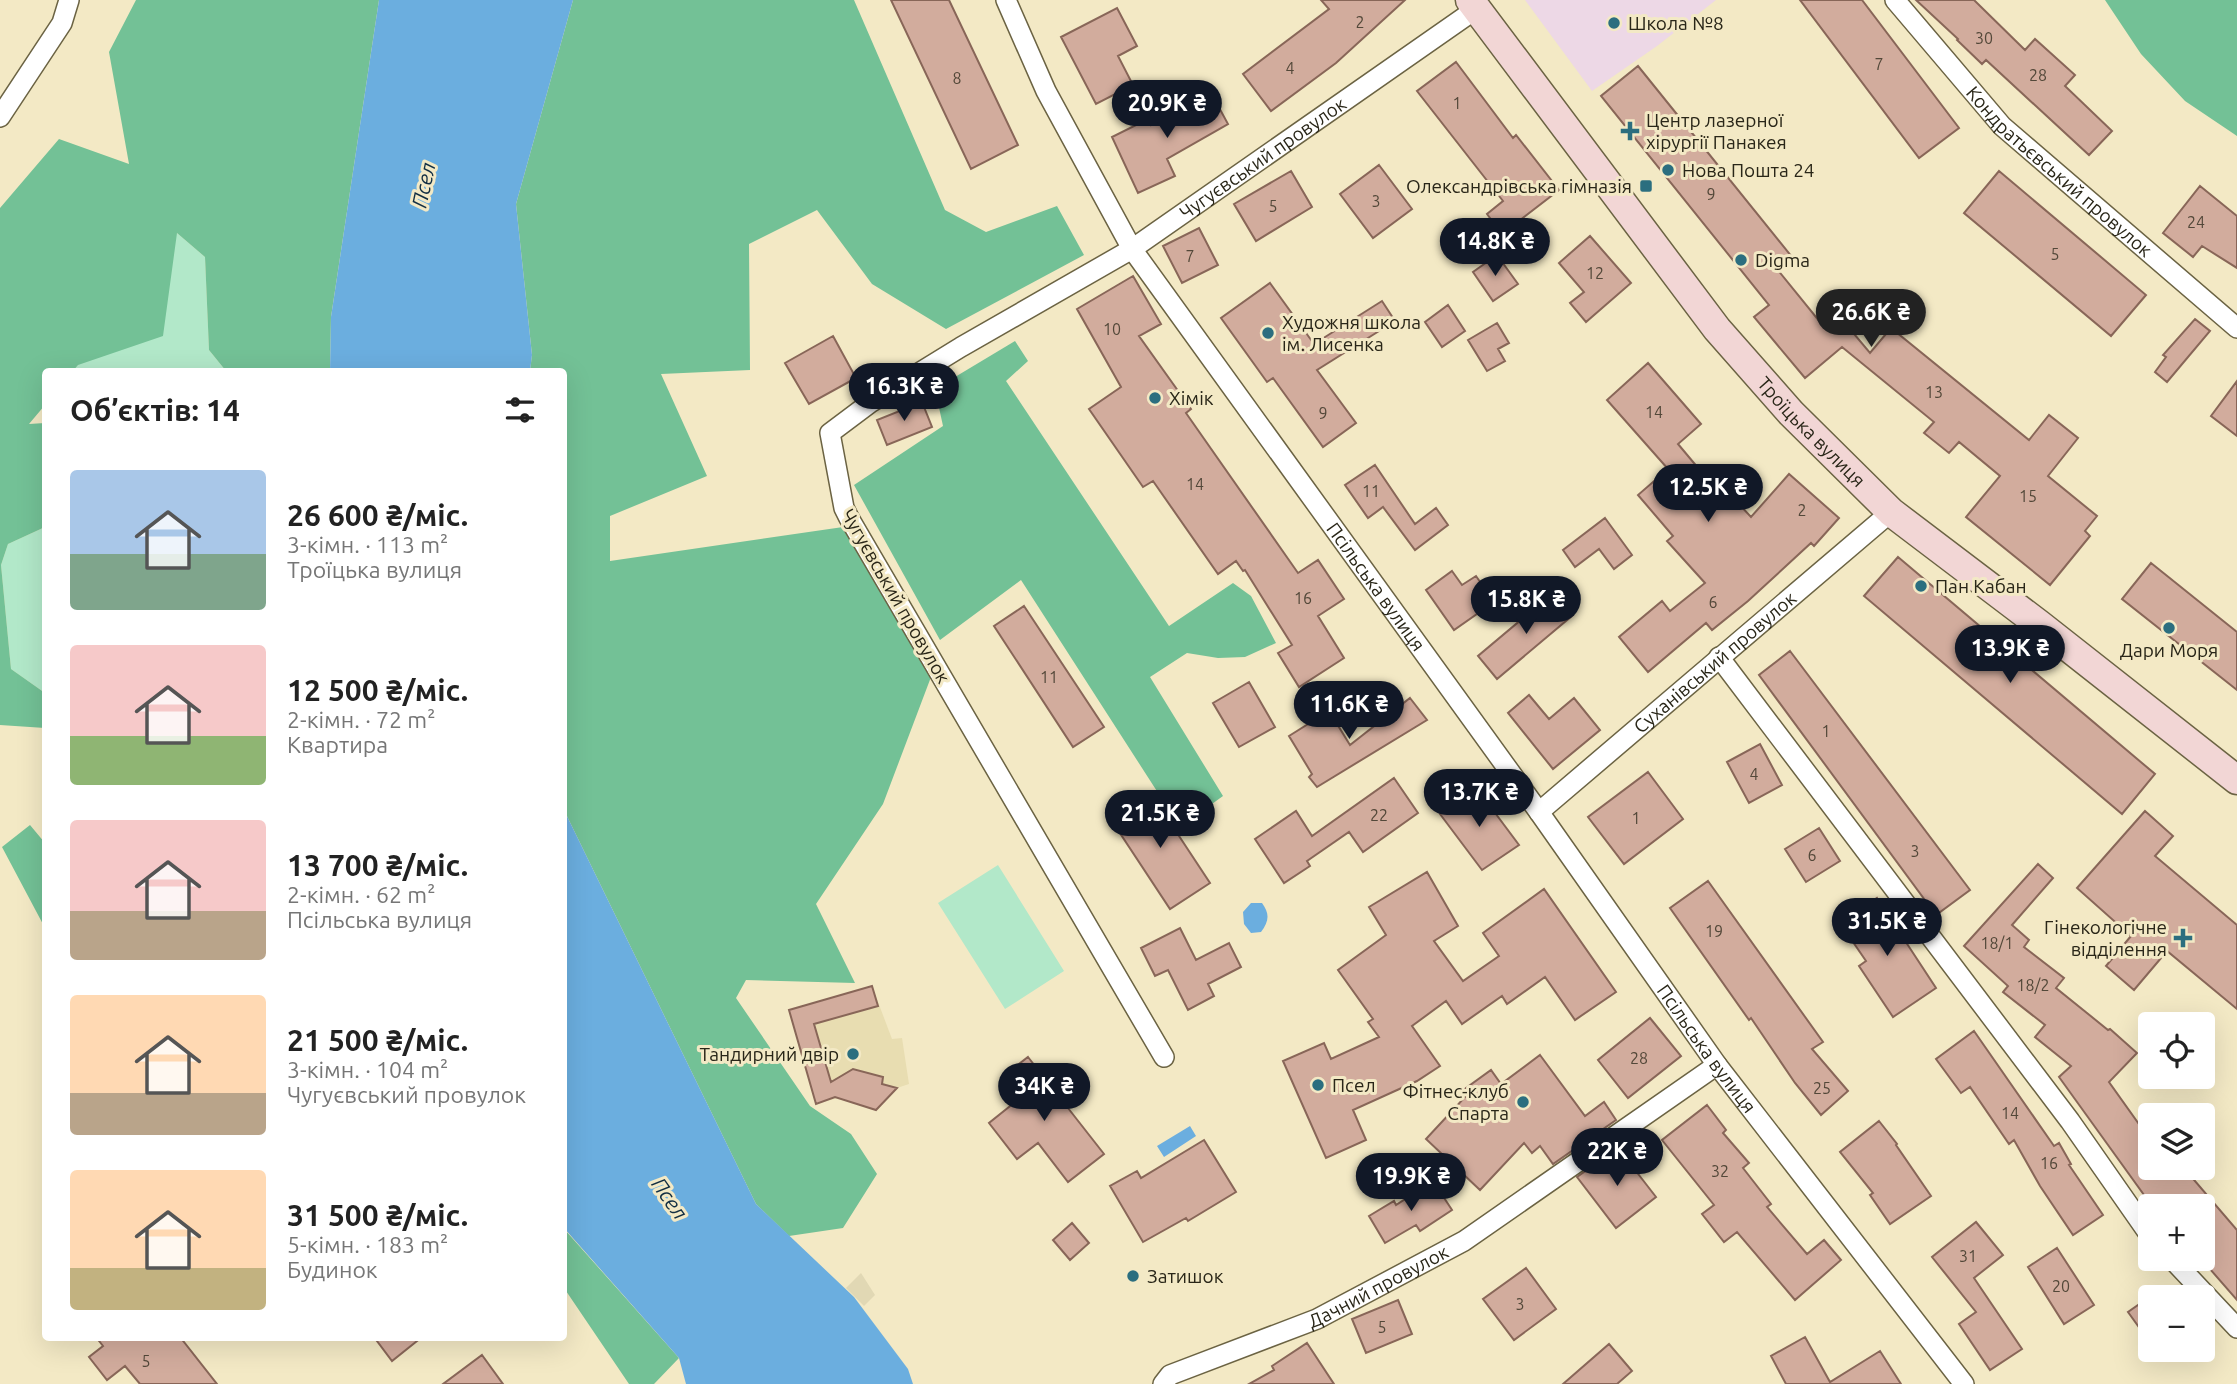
<!DOCTYPE html>
<html lang="uk">
<head>
<meta charset="utf-8">
<style>
  :root { --surface:#fff; --page:#f2f2f2; --text:#222; --muted:#767676; --accent:#111827 }
  body { margin:0; font-family:Ubuntu,sans-serif; background:var(--page); color:var(--text); height:100vh; display:flex; flex-direction:column; font-size:26px; white-space:nowrap }
  * { box-sizing:border-box; margin:0 }
  p { font-size:23px; color:var(--muted) }
  .icon { flex:none; width:38px; height:38px; fill:none; stroke:currentColor; stroke-width:2; stroke-linecap:round; stroke-linejoin:round }
  .map { position:relative; flex:1; overflow:hidden }
  .panel { position:absolute; left:42px; top:368px; width:525px; height:973px; display:flex; flex-direction:column; background:var(--surface); border-radius:7px; box-shadow:0 7px 28px #0002 }
  .panel>* { flex:none }
  .buttons { position:absolute; left:2138px; top:1012px; display:grid; gap:14px }
  .buttons a { display:grid; place-items:center; width:77px; height:77px; border-radius:7px; background:var(--surface); box-shadow:0 7px 28px #0002; font-size:35px }
  .price { position:absolute; translate:-50% -60px; padding:0 16px; border-radius:24px; background:var(--accent); color:#fff; font-size:23px; line-height:46px; filter:drop-shadow(0 2px 4px #0008) }
  .price::after { content:''; position:absolute; left:50%; top:42px; width:21px; height:16px; margin-left:-10px; background:inherit; clip-path:polygon(0 0,100% 0,50% 100%) }
  .price.on { background:#222; color:#fff }
  ul { padding:0; list-style:none }
  li { display:flex; align-items:center; gap:21px; height:175px; padding:0 28px }
  li span { display:grid; place-items:center; flex:none; width:196px; height:140px; border-radius:7px; color:#555 }
  li>.icon { margin-inline-start:auto }
  span .icon { width:84px; height:84px; fill:#fffc; stroke-width:1 }
  li b { font-size:30px }
  h2 { display:flex; justify-content:space-between; align-items:center; height:84px; padding:0 28px; font-size:30px }
  .map>svg:first-child { display:block }
</style>
</head>
<body>
<div class="map">
<svg width="2237" height="1384" viewBox="0 0 2237 1384">
  <rect width="100%" height="100%" fill="#f3e9c5"/>
  <path fill="#e8ddb1" d="M872 986 892 1039 902 1038 909 1084 897 1088 876 1110 838 1098 816 1104 789 1010Z"/>
  <path fill="#edd8e6" d="M1525 0H1716L1657 46 1592 91Z"/>
  <path fill="#b2e8c9" d="M177 233 205 257 209 350 226 371H73Z
    M45 527V693L11 669 1 565 8 544Z
    M998 865 1064 971 1005 1009 938 903Z"/>
  <path fill="#73c196" d="M136 0H379L331 317 330 371H226L209 350 205 257 177 233 163 336 78 365 73 371H46L45 405 29 424 45 423V527L8 544 1 565 11 669 45 693V728L0 725V208L59 139 129 164 109 52Z
    M573 0H854L945 210 986 232 1057 206 1084 255 946 329 872 284 817 210 749 244 750 370 661 374 707 476 610 516V561L850 526 931 677 883 804 816 904 855 983 746 980 736 998 810 1106 851 1134 877 1174 843 1228 789 1236 756 1204 564 810V371H530L532 355 516 204Z
    M2105 0H2237V136L2185 101 2141 54Z
    M1015 341 1028 361 1006 381 1169 626 1233 583 1251 596 1276 643 1245 657 1218 658 1187 653 1150 677 1223 796 1180 827 1021 580 940 640 854 485 943 426 935 389Z
    M30 825 45 843V928L2 847Z
    M565 1230 679 1358 654 1384H629L564 1288V1231Z"/>
  <path fill="#e1d8b4" d="M861 1273 875 1295 864 1306 846 1288Z"/>
  <path fill="#6baedf" d="M379 0H573L516 204 532 355 530 371H330L331 317Z
    M564 810 756 1204 854 1297 908 1369 913 1384H686L679 1358 564 1228Z
    M1251 903H1262C1270 914 1269 921 1261 932L1251 933 1244 924 1243 912Z
    M1190 1126 1196 1136 1164 1157 1157 1146Z"/>
  <path fill="#d2ac9d" stroke="#886658" stroke-width="2" d="M891 0H949L1018 145 971 169Z
    M1321 0H1405L1336 63 1271 111 1243 74 1329 9Z
    M1800 0H1862L1959 128 1919 158Z
    M1916 0H1974L2025 50 2035 39 2075 75 2065 86 2112 131 2089 155 1986 60 1982 64 1957 40 1958 39Z
    M1117 8 1137 46 1118 56 1133 85 1096 104 1061 37Z
    M1456 62 1513 138 1516 135 1559 190 1502 234 1487 214 1503 201 1417 91Z
    M1638 66 1792 257 1777 269 1820 322 1834 310 1870 353 1891 328 2029 440 2049 415 2078 438 2048 476 2097 516 2085 531 2090 536 2050 585 1966 517 2000 476 1959 442 1949 453 1924 433 1934 422 1842 347 1805 378 1754 317 1769 305 1601 96Z
    M1210 91 1228 124 1167 159 1175 176 1138 193 1112 137 1148 119 1151 125Z
    M1379 165 1412 209 1373 238 1340 194Z
    M1291 171 1312 207 1256 241 1234 204Z
    M1999 171 2146 295 2111 336 1964 213Z
    M2200 186 2237 216V268L2202 246 2193 257 2163 233Z
    M1199 228 1218 265 1182 283 1163 246Z
    M1590 236 1631 283 1586 322 1570 303 1584 292 1559 263Z
    M1497 255 1518 284 1493 301 1473 272Z
    M1133 276 1161 324 1139 336 1191 409 1186 413 1298 573 1318 560 1344 599 1318 616 1344 658 1299 687 1278 653 1292 645 1245 570 1243 571 1236 561 1218 574 1153 481 1143 487 1089 409 1121 387 1077 309Z
    M1270 283 1314 344 1382 301 1395 321 1317 370 1356 423 1323 447 1273 378 1267 382 1221 318Z
    M1448 305 1465 331 1442 347 1425 322Z
    M2195 319 2210 331 2167 382 2155 372 2166 357 2163 355Z
    M1497 323 1509 343 1498 349 1505 361 1487 371 1468 340Z
    M833 336 856 378 809 404 785 363Z
    M1648 363 1701 424 1678 444 1719 493 1724 488 1751 517 1789 474 1839 518 1814 546 1811 543 1748 601 1712 630 1706 623 1648 672 1619 637 1662 601 1670 611 1705 583 1667 541 1673 536 1638 495 1668 469 1607 400Z
    M2237 381V436L2211 416Z
    M922 402 932 427 887 445 877 420Z
    M1375 465 1415 524 1436 508 1448 525 1415 550 1383 507 1368 518 1345 485Z
    M1605 518 1632 555 1614 569 1599 549 1575 567 1563 550Z
    M1898 557 2155 774 2122 814 1864 596Z
    M2151 563 2237 632V690L2122 599Z
    M1452 571 1462 585 1476 576 1494 602 1454 630 1426 590Z
    M1554 592 1573 615 1497 679 1478 656Z
    M1024 606 1104 727 1073 747 994 626Z
    M1790 651 1970 890 1936 915 1759 675Z
    M1249 682 1275 727 1239 747 1213 703Z
    M1529 695 1549 719 1574 698 1600 730 1553 769 1508 713Z
    M1410 698 1427 720 1317 787 1309 777 1312 774 1289 736 1329 711 1350 745Z
    M1760 744 1782 785 1749 803 1727 762Z
    M1648 772 1683 819 1624 864 1588 817Z
    M1394 778 1418 813 1363 852 1349 832 1307 861 1310 866 1284 883 1255 839 1296 811 1312 836Z
    M1475 786 1519 845 1482 870 1440 814Z
    M1150 792 1210 883 1170 909 1110 818Z
    M2145 811 2173 836 2155 856 2237 925V1009L2167 951 2134 990 2106 966 2131 936 2077 888Z
    M1819 828 1840 861 1806 882 1785 849Z
    M2038 864 2053 878 2012 925 2029 940 2024 947 2064 978 2056 988 2108 1030 2110 1029 2137 1053 2109 1082 2151 1141V1167H2183L2237 1230V1300L2203 1261V1206H2152L2059 1077 2071 1066 2035 1037 2045 1025 2003 992 2008 986 1964 946Z
    M1427 872 1458 926 1434 941 1463 981 1499 956 1483 933 1544 889 1616 992 1575 1020 1545 977 1507 1004 1502 996 1462 1024 1446 1001 1412 1026 1440 1066 1417 1081 1353 1110 1366 1140 1326 1158 1283 1061 1324 1043 1331 1059 1379 1037 1368 1022 1373 1019 1338 970 1386 935 1369 907Z
    M1708 881 1823 1042 1812 1049 1848 1091 1821 1115 1795 1083 1751 1018 1749 1020 1670 908Z
    M1877 898 1936 988 1893 1017 1859 966 1866 961 1840 923Z
    M1180 928 1196 960 1229 943 1241 967 1208 984 1214 996 1188 1010 1168 970 1155 976 1141 948Z
    M872 986 878 1006 814 1024 831 1082 853 1069 883 1077 882 1084 897 1088 876 1110 835 1097 816 1104 789 1010Z
    M1650 1018 1681 1056 1628 1098 1598 1060Z
    M1974 1031 2054 1146 2059 1143 2071 1164 2069 1165 2103 1215 2073 1235 2040 1186 2014 1140 2009 1144 1970 1087 1961 1093 1936 1059Z
    M1540 1055 1585 1116 1604 1102 1616 1120 1553 1164 1540 1146 1532 1153 1524 1143 1480 1190 1426 1139 1466 1096 1462 1091 1491 1070 1501 1084Z
    M1028 1057 1104 1154 1068 1182 1038 1143 1017 1159 989 1123 1019 1099 1002 1077Z
    M1707 1105 1726 1130 1723 1133 1749 1163 1743 1168 1771 1204 1767 1207 1807 1254 1824 1240 1841 1260 1795 1300 1737 1232 1724 1242 1702 1214 1714 1205 1662 1140Z
    M1879 1121 1897 1144 1896 1145 1931 1196 1890 1224 1870 1195 1873 1193 1840 1152Z
    M1204 1140 1236 1192 1188 1221 1186 1218 1143 1242 1110 1186 1137 1171 1141 1178Z
    M1618 1148 1656 1197 1616 1228 1577 1177Z
    M1433 1181 1452 1210 1420 1231 1416 1225 1385 1243 1369 1216 1394 1201 1396 1205Z
    M1976 1222 2003 1255 1974 1278 2022 1349 1990 1370 1959 1324 1976 1312 1932 1257Z
    M1072 1223 1089 1243 1070 1260 1053 1240Z
    M2057 1248 2094 1305 2064 1324 2028 1267Z
    M1526 1268 1556 1309 1514 1340 1483 1299Z
    M2151 1296V1344L2128 1312Z
    M1398 1300 1412 1334 1366 1353 1352 1319Z
    M96 1337H180L217 1384H140L125 1366 107 1380 89 1357 103 1346Z
    M374 1337H422L392 1361Z
    M1805 1337 1830 1382 1880 1351 1901 1384H1786L1771 1356Z
    M1307 1343 1334 1384H1249L1274 1370 1272 1366Z
    M1609 1344 1632 1371 1617 1384H1563Z
    M482 1355 503 1384H443Z"/>
  <g fill="none" stroke-linecap="round" stroke-linejoin="round">
    <g stroke="#6b6343" stroke-width="22">
      <g id="street">
        <path id="s1" d="M1006 0 1046 91 1132 249 1539 812 1717 1065 1964 1384"/>
        <path id="s2" d="M1895 0 2002 126 2237 328"/>
        <path d="M0 117 62 23 69 0"/>
        <path d="M1719 657 2070 1121 2151 1237"/>
        <path id="s3" d="M1539 812 1891 512"/>
        <path id="s4" d="M1164 1057 849 518 844 508 830 433 870 403 961 347 1132 249 1476 9"/>
        <path d="M2171 1258 2237 1328"/>
        <path id="s5" d="M1163 1384 1170 1375 1317 1319 1464 1241 1717 1065"/>
      </g>
    </g>
    <g stroke="#6b6343" stroke-width="31">
      <g id="secondary">
        <path id="s6" d="M1470 0 1717 329 1791 413 1891 512 2040 625 2237 780"/>
      </g>
    </g>
    <use href="#street" stroke="#fff" stroke-width="19"/>
    <use href="#secondary" stroke="#f2d6d5" stroke-width="28"/>
  </g>
  <g fill="#2b6e7f" stroke="#f3e9c5" stroke-width="2.5">
    <circle cx="1614" cy="23" r="7"/>
    <path d="M1626.5 120.5h7v7h7v7h-7v7h-7v-7h-7v-7h7z"/>
    <circle cx="1668" cy="170" r="7"/>
    <rect x="1639" y="179" width="14" height="14" rx="3.5"/>
    <circle cx="1741" cy="260" r="7"/>
    <circle cx="1268" cy="333" r="7"/>
    <circle cx="1155" cy="398" r="7"/>
    <circle cx="1921" cy="586" r="7"/>
    <circle cx="2169" cy="628" r="7"/>
    <path d="M2179.5 927.5h7v7h7v7h-7v7h-7v-7h-7v-7h7z"/>
    <circle cx="853" cy="1054" r="7"/>
    <circle cx="1318" cy="1085" r="7"/>
    <circle cx="1523" cy="1102" r="7"/>
    <circle cx="1133" cy="1276" r="7"/>
  </g>
  <g text-anchor="middle" dominant-baseline="central" stroke-width="6" stroke-linejoin="round" paint-order="stroke">
    <g font-size="16" fill="#534839">
      <text x="1360" y="22">2</text>
      <text x="1984" y="38">30</text>
      <text x="1879" y="64">7</text>
      <text x="1290" y="68">4</text>
      <text x="2038" y="75">28</text>
      <text x="957" y="78">8</text>
      <text x="1457" y="103">1</text>
      <text x="1711" y="194">9</text>
      <text x="1376" y="201">3</text>
      <text x="1273" y="206">5</text>
      <text x="2196" y="222">24</text>
      <text x="2055" y="254">5</text>
      <text x="1190" y="256">7</text>
      <text x="1595" y="273">12</text>
      <text x="1112" y="329">10</text>
      <text x="1934" y="392">13</text>
      <text x="1654" y="412">14</text>
      <text x="1323" y="413">9</text>
      <text x="1195" y="484">14</text>
      <text x="1371" y="491">11</text>
      <text x="2028" y="496">15</text>
      <text x="1802" y="510">2</text>
      <text x="1303" y="598">16</text>
      <text x="1713" y="602">6</text>
      <text x="1049" y="677">11</text>
      <text x="1826" y="731">1</text>
      <text x="1754" y="774">4</text>
      <text x="1379" y="815">22</text>
      <text x="1636" y="818">1</text>
      <text x="1915" y="851">3</text>
      <text x="1812" y="855">6</text>
      <text x="1714" y="931">19</text>
      <text x="1997" y="943">18/1</text>
      <text x="2033" y="985">18/2</text>
      <text x="1639" y="1058">28</text>
      <text x="1822" y="1088">25</text>
      <text x="2010" y="1113">14</text>
      <text x="2049" y="1163">16</text>
      <text x="1720" y="1171">32</text>
      <text x="1968" y="1256">31</text>
      <text x="2061" y="1286">20</text>
      <text x="1520" y="1304">3</text>
      <text x="1382" y="1327">5</text>
      <text x="146" y="1361">5</text>
    </g>
    <g font-size="19" fill="#292618" stroke="#f3e9c5" text-anchor="start">
      <text x="1628" y="23">Школа №8</text>
      <text x="1646" y="120">Центр лазерної<tspan x="1646" dy="22">хірургії Панакея</tspan></text>
      <text x="1682" y="170">Нова Пошта 24</text>
      <text x="1632" y="186" text-anchor="end">Олександрівська гімназія</text>
      <text x="1755" y="260">Digma</text>
      <text x="1282" y="322">Художня школа<tspan x="1282" dy="22">ім. Лисенка</tspan></text>
      <text x="1169" y="398">Хімік</text>
      <text x="1935" y="586">Пан Кабан</text>
      <text x="2169" y="650" text-anchor="middle">Дари Моря</text>
      <text x="2167" y="927" text-anchor="end">Гінекологічне<tspan x="2167" dy="22">відділення</tspan></text>
      <text x="839" y="1054" text-anchor="end">Тандирний двір</text>
      <text x="1332" y="1085">Псел</text>
      <text x="1509" y="1091" text-anchor="end">Фітнес-клуб<tspan x="1509" dy="22">Спарта</tspan></text>
      <text x="1147" y="1276">Затишок</text>
    </g>
    <g font-size="19" fill="#292618" stroke="#f3e9c5">
      <text stroke="none"><textPath href="#s4" startOffset="1225">Чугуєвський провулок</textPath></text>
      <text stroke="none"><textPath href="#s2" startOffset="238">Кондратьєвський провулок</textPath></text>
      <text stroke="none"><textPath href="#s6" startOffset="551">Троїцька вулиця</textPath></text>
      <text stroke="none"><textPath href="#s1" startOffset="696">Псільська вулиця</textPath></text>
      <text transform="translate(896 596) rotate(60)">Чугуєвський провулок</text>
      <text stroke="none"><textPath href="#s3" startOffset="231">Суханівський провулок</textPath></text>
      <text stroke="none"><textPath href="#s1" startOffset="1264">Псільська вулиця</textPath></text>
      <text stroke="none"><textPath href="#s5" startOffset="238">Дачний провулок</textPath></text>
    </g>
    <g font-size="21" font-style="italic" fill="#112e43" stroke="#f3e9c5">
      <text transform="translate(423 185) rotate(-78)">Псел</text>
      <text transform="translate(670 1198) rotate(55)">Псел</text>
    </g>
  </g>
</svg>
<div class="buttons">
<a><svg class="icon" aria-label="locate" viewBox="0 0 24 24"><circle cx="12" cy="12" r="6"/><path d="M12 2v4M12 18v4M2 12h4M18 12h4"/></svg></a>
<a><svg class="icon" aria-label="layers" viewBox="0 0 24 24"><path d="M12 4l9 5-9 5-9-5zM3 14l9 5 9-5"/></svg></a>
<a>+</a>
<a>−</a>
</div>
<b class="price" style="left:1167px;top:140px">20.9K ₴</b>
<b class="price" style="left:1495px;top:278px">14.8K ₴</b>
<b class="price on" style="left:1871px;top:349px">26.6K ₴</b>
<b class="price" style="left:904px;top:423px">16.3K ₴</b>
<b class="price" style="left:1708px;top:524px">12.5K ₴</b>
<b class="price" style="left:1526px;top:636px">15.8K ₴</b>
<b class="price" style="left:2010px;top:685px">13.9K ₴</b>
<b class="price" style="left:1349px;top:741px">11.6K ₴</b>
<b class="price" style="left:1479px;top:829px">13.7K ₴</b>
<b class="price" style="left:1160px;top:850px">21.5K ₴</b>
<b class="price" style="left:1887px;top:958px">31.5K ₴</b>
<b class="price" style="left:1044px;top:1123px">34K ₴</b>
<b class="price" style="left:1617px;top:1188px">22K ₴</b>
<b class="price" style="left:1411px;top:1213px">19.9K ₴</b>
<section class="panel">
<h2>Об’єктів: 14<svg class="icon" aria-label="filters" viewBox="0 0 24 24"><path d="M4 7h16M4 17h16"/><circle cx="9" cy="7" r="2"/><circle cx="15" cy="17" r="2"/></svg></h2>
<ul>
<li><span style="background:linear-gradient(#a9c7e8 60%,#7fa58c 0)"><svg class="icon" aria-label="home" viewBox="0 0 24 24"><path d="M3 11l9-7 9 7M6 9v11h12V9"/></svg></span><div><b>26 600 ₴/міс.</b><p>3-кімн. · 113 m²</p><p>Троїцька вулиця</p></div></li>
<li><span style="background:linear-gradient(#f6c9c9 65%,#8fb573 0)"><svg class="icon" aria-label="home" viewBox="0 0 24 24"><path d="M3 11l9-7 9 7M6 9v11h12V9"/></svg></span><div><b>12 500 ₴/міс.</b><p>2-кімн. · 72 m²</p><p>Квартира</p></div></li>
<li><span style="background:linear-gradient(#f6c9c9 65%,#b9a48a 0)"><svg class="icon" aria-label="home" viewBox="0 0 24 24"><path d="M3 11l9-7 9 7M6 9v11h12V9"/></svg></span><div><b>13 700 ₴/міс.</b><p>2-кімн. · 62 m²</p><p>Псільська вулиця</p></div></li>
<li><span style="background:linear-gradient(#ffd9b3 70%,#b9a48a 0)"><svg class="icon" aria-label="home" viewBox="0 0 24 24"><path d="M3 11l9-7 9 7M6 9v11h12V9"/></svg></span><div><b>21 500 ₴/міс.</b><p>3-кімн. · 104 m²</p><p>Чугуєвський провулок</p></div></li>
<li><span style="background:linear-gradient(#ffd9b3 70%,#c2b280 0)"><svg class="icon" aria-label="home" viewBox="0 0 24 24"><path d="M3 11l9-7 9 7M6 9v11h12V9"/></svg></span><div><b>31 500 ₴/міс.</b><p>5-кімн. · 183 m²</p><p>Будинок</p></div></li>
</ul>
</section>
</div>
</body>
</html>
